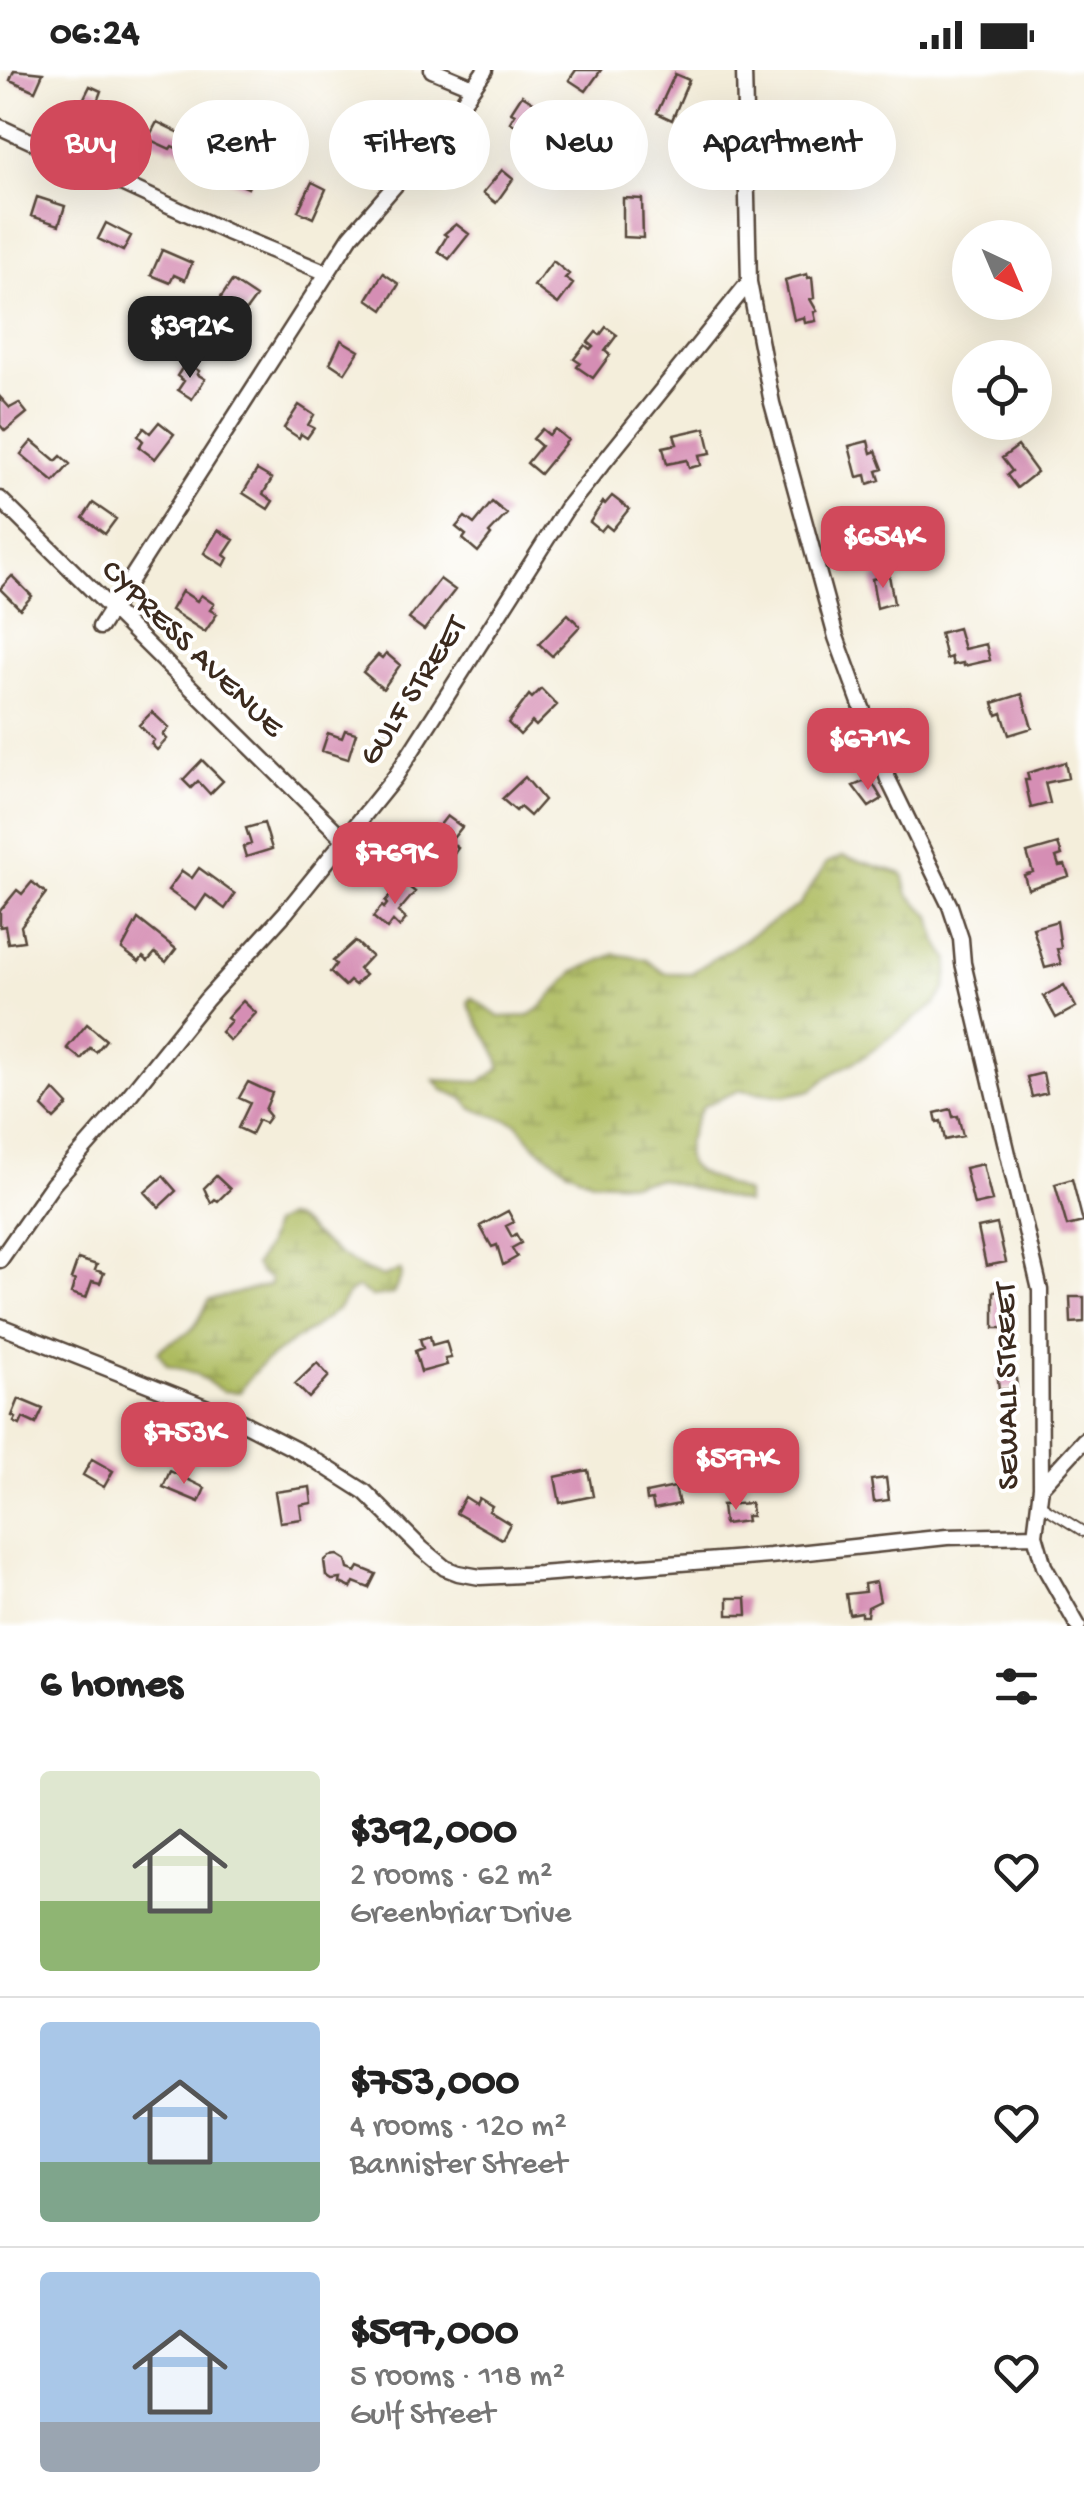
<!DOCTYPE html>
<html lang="en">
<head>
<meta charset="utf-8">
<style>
  :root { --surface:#fff; --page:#f2f2f2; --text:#222; --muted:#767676; --line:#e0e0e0; --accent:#d1495b }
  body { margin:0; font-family:"Gochi Hand",sans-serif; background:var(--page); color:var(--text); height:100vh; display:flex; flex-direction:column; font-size:38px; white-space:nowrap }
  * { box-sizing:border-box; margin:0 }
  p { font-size:32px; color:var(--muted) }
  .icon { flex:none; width:55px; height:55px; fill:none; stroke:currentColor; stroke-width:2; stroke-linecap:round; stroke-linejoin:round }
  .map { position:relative; height:1556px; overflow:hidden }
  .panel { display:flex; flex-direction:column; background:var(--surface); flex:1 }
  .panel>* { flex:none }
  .top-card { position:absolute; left:30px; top:30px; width:1025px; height:90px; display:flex; gap:20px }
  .needle { width:65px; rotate:136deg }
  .fabs { position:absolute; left:952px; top:150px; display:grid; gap:20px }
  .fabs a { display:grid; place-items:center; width:100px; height:100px; border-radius:50%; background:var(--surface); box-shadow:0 10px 40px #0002; font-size:50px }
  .price { position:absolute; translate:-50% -85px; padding:0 22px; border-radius:20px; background:var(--accent); color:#fff; font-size:32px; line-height:65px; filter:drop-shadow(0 2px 5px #0008) }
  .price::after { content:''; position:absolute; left:50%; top:60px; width:30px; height:22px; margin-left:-15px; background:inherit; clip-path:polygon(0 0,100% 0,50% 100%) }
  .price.on { background:#222; color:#fff }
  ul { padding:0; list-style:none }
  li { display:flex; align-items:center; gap:30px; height:250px; padding:0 40px }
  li+li { border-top:2px solid var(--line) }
  li span { display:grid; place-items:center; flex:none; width:280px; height:200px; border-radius:10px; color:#555 }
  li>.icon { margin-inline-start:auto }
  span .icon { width:120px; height:120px; fill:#fffc; stroke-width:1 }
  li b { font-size:42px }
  h2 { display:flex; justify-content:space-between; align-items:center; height:120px; padding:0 40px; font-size:42px }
  .tag { padding:0 35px; border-radius:45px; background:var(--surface); box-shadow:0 10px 40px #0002; font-size:35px; line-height:90px }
  .tag.on { background:var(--accent); color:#fff }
  .status { display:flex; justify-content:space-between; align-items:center; height:70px; padding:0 50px; background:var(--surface); direction:ltr }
  .status svg { height:28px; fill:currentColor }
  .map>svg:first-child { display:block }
</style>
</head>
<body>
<div class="status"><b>06:24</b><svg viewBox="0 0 49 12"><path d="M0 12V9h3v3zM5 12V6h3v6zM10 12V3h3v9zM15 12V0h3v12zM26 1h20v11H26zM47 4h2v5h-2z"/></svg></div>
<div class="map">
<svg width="1084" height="1556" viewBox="0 0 1084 1556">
  <defs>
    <pattern id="wetland-marsh" width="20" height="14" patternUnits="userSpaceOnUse" patternTransform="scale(2.5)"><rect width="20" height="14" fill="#adbb5e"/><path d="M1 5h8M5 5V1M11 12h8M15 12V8" fill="none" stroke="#8e984d"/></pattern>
  </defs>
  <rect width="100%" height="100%" fill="#fff"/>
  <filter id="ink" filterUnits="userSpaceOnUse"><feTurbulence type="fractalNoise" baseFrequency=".01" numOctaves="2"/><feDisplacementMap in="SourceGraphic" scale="20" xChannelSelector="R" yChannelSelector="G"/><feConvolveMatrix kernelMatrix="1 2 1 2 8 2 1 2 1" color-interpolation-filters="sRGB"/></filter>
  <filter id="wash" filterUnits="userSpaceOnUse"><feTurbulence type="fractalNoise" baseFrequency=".0048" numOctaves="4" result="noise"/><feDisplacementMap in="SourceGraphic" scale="40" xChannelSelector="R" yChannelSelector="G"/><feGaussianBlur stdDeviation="2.25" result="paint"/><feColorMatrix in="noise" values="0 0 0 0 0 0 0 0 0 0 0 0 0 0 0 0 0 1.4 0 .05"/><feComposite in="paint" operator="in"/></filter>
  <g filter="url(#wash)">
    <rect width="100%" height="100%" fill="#f4eedb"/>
    <path fill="url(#wetland-marsh)" stroke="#74723e" stroke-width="2.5" d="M843 786 903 804 908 824 931 846 937 871 949 890 946 918 935 934 865 986 830 1005 812 1020 784 1026 740 1020 703 1036C667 1105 693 1098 746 1123V1133L660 1109 633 1113 591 1111 568 1100 534 1075 517 1053 473 1039 463 1028 443 1020 435 1010 481 1012 500 998C497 973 475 956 468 932L472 928 499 947 528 946 539 939 574 902 615 884 645 889 664 903H691L799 835 827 793Z
      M286 1147C302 1150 307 1160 319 1169 337 1184 361 1199 383 1207L400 1200 402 1205 393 1224 372 1227 358 1218C346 1222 345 1231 336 1240 305 1269 261 1283 240 1322L222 1321 194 1303 167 1295 158 1282C167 1271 175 1271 186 1264 197 1257 203 1242 209 1230L270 1215V1208L261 1204 255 1195 266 1177 273 1154Z"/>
    <g id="blocks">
      <path fill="#d58eb4" d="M14 0 43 3 35 21 10 10Z
        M576 0H601L586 21 569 10Z
        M675 4 689 10 672 50 657 43Z
        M90 16 101 21 98 29 113 33 106 53 78 40Z
        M522 25 540 36 537 40 544 45 534 59 526 54 523 60 510 52 515 44 511 42Z
        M365 44 383 51 372 77 355 70Z
        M793 51H811V59L818 63 817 87H811V95H790L786 63H793Z
        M157 52 192 69 185 82 172 76 170 79 148 69Z
        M226 88 255 101 248 118 219 105Z
        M502 100 513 109 496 133 483 123Z
        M312 112 326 119 313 148 298 141Z
        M37 127 65 136 59 155 31 146Z
        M623 128 642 129 643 168 623 167Z
        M106 153 131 166 123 181 98 169Z
        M456 154 469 164 449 189 438 181 447 166 444 164Z
        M162 180 192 193 185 210 174 205 170 213 151 205Z
        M553 191 569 204 565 208 573 214 558 234 534 216Z
        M383 203 399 214 383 240 367 229Z
        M807 204 808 208 812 207 814 228 810 229 817 241 814 242 816 251 805 253 804 247 794 250 785 210Z
        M232 211 256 227 245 242 236 236 230 244 220 237 224 232 220 229Z
        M606 257 617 265 605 281 610 285 593 308 577 297 580 293 574 289 585 275 590 279 593 276 588 272 596 262 600 265Z
        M341 270 359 281 345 303 330 293Z
        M186 292 199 301 197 304 205 309 192 329 178 320 184 311 177 306Z
        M0 327 10 338 19 333 27 343 5 361 0 355Z
        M299 335 314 345 308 355 314 358 307 368 301 364 299 368 284 358Z
        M159 352 174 364 155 389 139 377 143 371 138 366 144 358 150 363Z
        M705 358 711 383 699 385 701 395 689 398 687 390 667 394 663 377 677 374 674 365Z
        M542 359 549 365 555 359 568 370 540 404 527 393 541 376 533 369Z
        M32 371 56 391 61 386 70 394 54 412 21 384Z
        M868 371 871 383 876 381 883 399 877 401 880 410 868 414 866 405 857 407 849 376Z
        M1018 376 1037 402 1017 418 1007 405 1012 401 1002 388Z
        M257 400 272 409 263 424 273 431 268 439 243 423Z
        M612 426 629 439 612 460 606 455 601 461 590 452 603 432 605 434Z
        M492 432 507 444 489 463 491 465 478 482 463 469 466 465 456 457 465 447 474 454Z
        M93 433 116 449 105 464 83 448Z
        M218 460 234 470 224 485 228 488 224 496 204 483Z
        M889 505 894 533 877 538 872 509Z
        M12 506 32 526 20 539 0 519Z
        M440 509 455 520 424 560 409 549Z
        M182 521 197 531 201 525 214 534 210 540 217 544 205 562 171 540Z
        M568 544 580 556 552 586 539 574Z
        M958 558 964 579 986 574 990 590 964 596 963 593 953 595 951 587 946 589 940 563Z
        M386 583 400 595 383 619 363 602 378 585 382 588Z
        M541 619 557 635 536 656 532 652 520 665 508 653 529 625 532 628Z
        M1022 624 1032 658 1009 665 1002 643 997 645 993 633Z
        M152 642 169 658 163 665 167 669 157 680 151 674 154 670 139 655Z
        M345 660 356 663 348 689 322 681 328 663 342 668Z
        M202 690 223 711 210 724 198 711 191 718 183 710Z
        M1065 692 1068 708 1045 713 1050 733 1031 738 1025 710H1029L1027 703Z
        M525 707 544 730 530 746 520 737 516 741 502 729Z
        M870 709 882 729 869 737 853 716Z
        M447 746 462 757 450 772 458 778 451 788 428 770Z
        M264 753 272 779 246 787 243 777 251 774 246 758Z
        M1058 774 1062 785 1056 787 1059 796 1065 795 1069 806 1028 819 1024 805 1033 802 1027 783Z
        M199 798 235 824 225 839 206 825 196 840 168 820 182 801 192 808Z
        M402 811 415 822 398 842 406 849 399 857 393 851 387 859 373 847 382 836 384 838 387 834 385 832Z
        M32 812 46 823 21 856 24 871 8 873 5 856 0 857V841L17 820 22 824Z
        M138 849 176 879 166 892 155 883 148 891 143 887 139 892 122 879Z
        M1057 851 1061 878 1057 879 1061 894 1045 898 1033 858Z
        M355 871 371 886 359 899 365 905 355 915 350 911 345 916 330 902 336 894 333 891Z
        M1064 915 1076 937 1056 948 1044 926Z
        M243 931 256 943 230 971 221 962 231 951 227 948Z
        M87 954 106 970 96 982 90 978 81 989 67 978Z
        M1043 1003 1047 1023 1032 1027 1027 1007Z
        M248 1012 272 1023 265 1040 270 1046 265 1053 258 1050 251 1064 238 1058 250 1033 239 1028Z
        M54 1020 68 1035 54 1049 42 1037Z
        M951 1039 953 1047 958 1046 963 1066 945 1070 941 1051 937 1052 935 1043Z
        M983 1094 992 1131 974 1135 965 1098Z
        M163 1106 176 1121 159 1137 145 1122Z
        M216 1106 230 1119 218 1131 215 1129 211 1133 204 1118Z
        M1072 1109 1083 1152 1067 1156 1055 1114Z
        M508 1141 514 1152 506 1156 512 1167 516 1164 521 1173 512 1178 517 1187 503 1195 497 1175 492 1177 480 1156Z
        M997 1154 1006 1192 986 1196 978 1158Z
        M78 1189 97 1195 95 1200 104 1203 100 1213 92 1211 86 1228 71 1223 75 1210 71 1209Z
        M1012 1220 1013 1258H994V1221Z
        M1070 1227H1084V1252L1071 1253Z
        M430 1266 432 1275 446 1271 451 1288 445 1289 447 1295 421 1302 415 1281 423 1278 420 1269Z
        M317 1293 329 1306 309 1328 295 1314Z
        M1015 1298 1017 1318 999 1320 997 1300Z
        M19 1329 43 1339 36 1354 23 1348 20 1355 14 1352 16 1348 12 1346Z
        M92 1389 113 1401 104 1417 83 1405Z
        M588 1400 593 1426 560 1433 555 1407Z
        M170 1401 205 1418 199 1432 163 1417Z
        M886 1408 889 1430 874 1432 871 1410Z
        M310 1417 312 1433 300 1435 302 1449 280 1452 275 1422Z
        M675 1417 679 1434 654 1439 652 1430 647 1431 646 1423Z
        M465 1427 476 1434 479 1428 492 1436 489 1441 510 1454 502 1469 456 1443Z
        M751 1433 752 1446H746L747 1451 724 1454 722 1435Z
        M338 1485 346 1490 348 1499 356 1502 359 1497 376 1504 369 1518 354 1512 351 1518 340 1513 341 1509 332 1510 326 1506 324 1491 330 1486Z
        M876 1512 880 1531 868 1537 867 1546H861V1542L849 1544 846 1524 865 1522 864 1514Z
        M728 1528H746L747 1545H728Z"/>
    </g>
  </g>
  <g filter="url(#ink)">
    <use href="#blocks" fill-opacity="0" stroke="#57473a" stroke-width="2.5"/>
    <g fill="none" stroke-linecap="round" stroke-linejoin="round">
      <g stroke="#57473a" stroke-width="12">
        <path id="service" d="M1038 1433 1084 1462"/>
      </g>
      <g stroke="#57473a" stroke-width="19">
        <path id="minor" d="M432 0 473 17
          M744 0 749 212 772 333 836 567 888 709 950 836 961 869 963 893 1040 1220 1041 1417 1035 1465 1044 1496 1078 1556
          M0 57 227 162 327 203
          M0 429 344 769
          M100 557 351 166 443 60 485 0
          M0 1190 53 1114 112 1047 206 930 286 842 395 707 566 439 749 212
          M0 1256 236 1349 310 1387 365 1422 422 1479 445 1498 458 1503 480 1507 540 1504 770 1486 947 1467 1035 1465
          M1041 1417 1084 1370"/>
      </g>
      <use href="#service" stroke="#fff" stroke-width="8"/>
      <use href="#minor" stroke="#fff" stroke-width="14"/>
    </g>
  </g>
  <g text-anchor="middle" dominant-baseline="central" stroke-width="8" stroke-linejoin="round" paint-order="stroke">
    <g font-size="32" fill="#3b2a1e" stroke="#fff">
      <text transform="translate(191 580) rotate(44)">CYPRESS AVENUE</text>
      <text transform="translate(415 622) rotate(-57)">GULF STREET</text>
      <text transform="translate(1009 1316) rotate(-91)">SEWALL STREET</text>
    </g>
  </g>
</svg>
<div class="fabs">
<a><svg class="needle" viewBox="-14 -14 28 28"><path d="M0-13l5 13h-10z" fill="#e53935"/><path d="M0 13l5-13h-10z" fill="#767676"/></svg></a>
<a><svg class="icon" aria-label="locate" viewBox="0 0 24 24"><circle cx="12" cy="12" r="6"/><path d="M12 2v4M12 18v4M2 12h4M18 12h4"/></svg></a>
</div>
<b class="price on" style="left:190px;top:311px">$392K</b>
<b class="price" style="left:883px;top:521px">$654K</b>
<b class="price" style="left:868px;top:723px">$671K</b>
<b class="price" style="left:395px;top:837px">$769K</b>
<b class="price" style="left:184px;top:1417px">$753K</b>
<b class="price" style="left:736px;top:1443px">$597K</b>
<div class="top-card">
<a class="tag on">Buy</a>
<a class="tag">Rent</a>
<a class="tag">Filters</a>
<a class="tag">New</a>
<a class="tag">Apartment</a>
</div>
</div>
<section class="panel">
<h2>6 homes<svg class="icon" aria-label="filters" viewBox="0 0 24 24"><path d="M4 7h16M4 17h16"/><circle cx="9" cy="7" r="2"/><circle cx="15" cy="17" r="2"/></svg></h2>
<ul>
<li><span style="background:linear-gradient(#dfe7d0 65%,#8fb573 0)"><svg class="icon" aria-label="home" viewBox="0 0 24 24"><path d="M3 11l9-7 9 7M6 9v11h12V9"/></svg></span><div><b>$392,000</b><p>2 rooms · 62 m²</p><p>Greenbriar Drive</p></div><svg class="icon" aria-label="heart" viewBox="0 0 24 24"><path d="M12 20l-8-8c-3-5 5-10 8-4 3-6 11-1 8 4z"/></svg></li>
<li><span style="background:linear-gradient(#a9c7e8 70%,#7fa58c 0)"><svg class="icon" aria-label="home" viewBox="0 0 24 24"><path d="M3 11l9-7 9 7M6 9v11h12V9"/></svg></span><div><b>$753,000</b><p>4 rooms · 120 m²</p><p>Bannister Street</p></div><svg class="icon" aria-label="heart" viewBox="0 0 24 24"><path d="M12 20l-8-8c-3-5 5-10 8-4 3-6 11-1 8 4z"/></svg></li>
<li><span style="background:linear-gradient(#a9c7e8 75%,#9aa5b1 0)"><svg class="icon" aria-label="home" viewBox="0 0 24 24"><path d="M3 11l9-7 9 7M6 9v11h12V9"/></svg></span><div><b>$597,000</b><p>5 rooms · 118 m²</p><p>Gulf Street</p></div><svg class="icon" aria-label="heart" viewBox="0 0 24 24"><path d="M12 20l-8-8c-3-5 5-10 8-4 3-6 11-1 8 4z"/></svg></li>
</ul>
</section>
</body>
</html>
